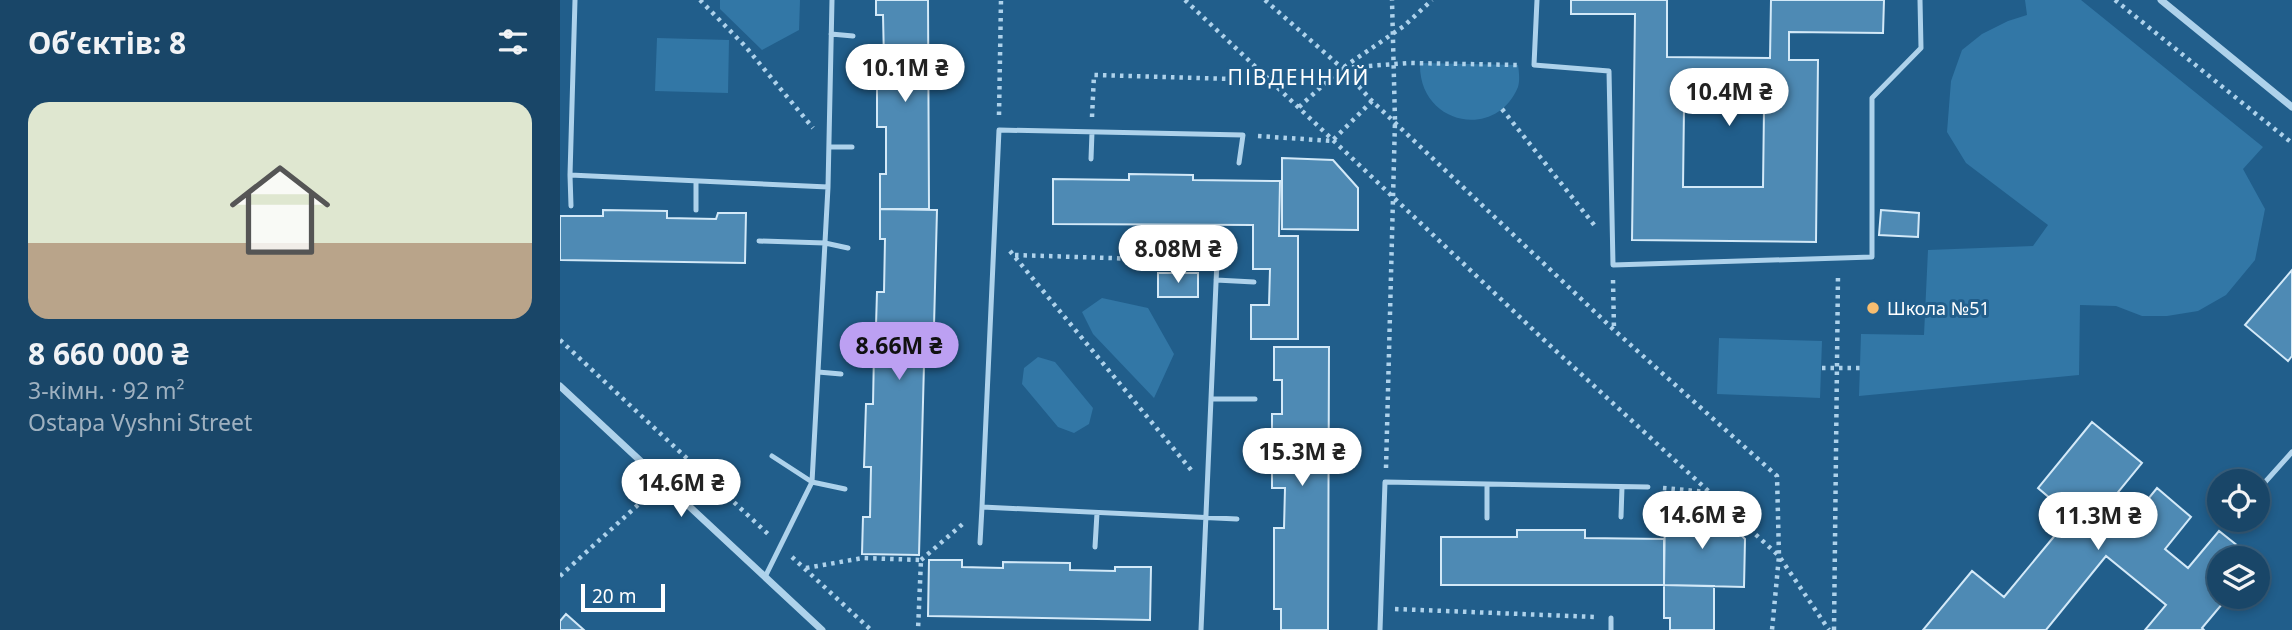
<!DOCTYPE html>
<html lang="uk">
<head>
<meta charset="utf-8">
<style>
  :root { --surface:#194668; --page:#224d6e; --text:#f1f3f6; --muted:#9fb1c0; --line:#375e7c; --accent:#bca0f2 }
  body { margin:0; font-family:"Noto Sans",sans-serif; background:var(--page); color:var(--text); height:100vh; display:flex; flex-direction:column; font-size:26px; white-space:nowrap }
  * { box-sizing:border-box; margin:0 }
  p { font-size:23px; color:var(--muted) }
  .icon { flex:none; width:38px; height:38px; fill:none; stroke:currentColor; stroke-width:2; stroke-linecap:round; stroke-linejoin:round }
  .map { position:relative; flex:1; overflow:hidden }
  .panel { display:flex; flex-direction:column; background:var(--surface); width:560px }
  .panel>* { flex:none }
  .buttons { position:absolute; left:1647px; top:469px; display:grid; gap:14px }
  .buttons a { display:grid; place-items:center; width:63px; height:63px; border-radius:50%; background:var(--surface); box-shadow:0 4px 10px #0003,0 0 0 2px var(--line); font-size:35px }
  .scale { position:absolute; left:21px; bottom:18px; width:84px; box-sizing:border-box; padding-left:7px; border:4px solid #fff; border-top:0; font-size:19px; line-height:24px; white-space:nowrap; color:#fff; -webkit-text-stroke:5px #215e8b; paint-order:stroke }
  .price { position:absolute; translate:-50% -60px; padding:0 16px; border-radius:24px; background:#fff; color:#222; font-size:23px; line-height:46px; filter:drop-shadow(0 2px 4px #0008) }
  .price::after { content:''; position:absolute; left:50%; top:42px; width:21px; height:16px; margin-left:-10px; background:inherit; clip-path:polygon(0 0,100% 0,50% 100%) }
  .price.active { background:var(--accent); color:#111 }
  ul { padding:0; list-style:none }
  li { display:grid; align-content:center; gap:14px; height:371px; padding:0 28px }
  li span { display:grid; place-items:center; height:217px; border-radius:21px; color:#555 }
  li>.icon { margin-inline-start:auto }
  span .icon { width:126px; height:126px; fill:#fffc; stroke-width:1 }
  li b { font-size:30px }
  h2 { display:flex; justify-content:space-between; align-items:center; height:84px; padding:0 28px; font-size:30px }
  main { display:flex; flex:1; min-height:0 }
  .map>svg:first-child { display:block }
</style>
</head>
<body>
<main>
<section class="panel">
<h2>Об’єктів: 8<svg class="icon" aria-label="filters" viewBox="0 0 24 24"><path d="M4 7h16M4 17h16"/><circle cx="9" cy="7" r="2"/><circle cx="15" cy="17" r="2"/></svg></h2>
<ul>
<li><span style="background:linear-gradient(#dfe7d0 65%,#b9a48a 0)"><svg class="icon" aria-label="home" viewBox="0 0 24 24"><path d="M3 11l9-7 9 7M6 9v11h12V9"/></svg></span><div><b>8 660 000 ₴</b><p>3-кімн. · 92 m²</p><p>Ostapa Vyshni Street</p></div></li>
</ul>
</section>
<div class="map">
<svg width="1732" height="630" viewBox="0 0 1732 630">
  <rect width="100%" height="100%" fill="#215e8b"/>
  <path fill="#3277a6" d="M160 0H240L239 30 202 50 160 9Z
    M1465 0H1521L1703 147 1683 169 1705 209 1695 260 1666 295 1638 311 1607 316H1582L1556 306 1520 305 1519 375 1299 396 1301 334 1364 335 1368 250 1473 246 1488 225 1406 163 1387 132 1391 81 1402 50 1422 34 1448 21 1467 15Z
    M97 38 169 40 168 93 95 91Z
    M860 63 958 65C959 72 960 80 958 87 936 141 858 125 860 63Z
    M542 298 588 308 614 354 594 398 533 334 522 312Z
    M1159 338 1262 341 1260 398 1157 394Z
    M478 357 495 362 533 408 529 424 514 433 498 427 462 384 464 368Z"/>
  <path fill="#4e8ab4" stroke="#d3e9f8" stroke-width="2" fill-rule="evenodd" d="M316 0H368L369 209H320V174H326V127H317V61H324L323 15H316Z
    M1011 0H1107V57L1210 58 1211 0H1324L1323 33 1229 32V60H1258L1256 242 1072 240 1075 14H1011ZM1124 107 1204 108 1203 187H1123Z
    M722 158 773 160 798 188V230L722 229Z
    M569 174 633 175V180L720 181 719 236H738V339H691V305H709L710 269H693V225L493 224V179L569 180Z
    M320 209 377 210 374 326H365L359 555 302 554 303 517H310L311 467H304L306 404H313L314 351H307V326H316L317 292H324L325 239H320Z
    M43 210 107 211V218L156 219 158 213H186L185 263 0 260V216H43Z
    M1321 210 1359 213 1358 237 1319 235Z
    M1732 270V356L1728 361 1685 325Z
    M598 273H638V297H598Z
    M714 347H769L768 630H721V609H714V528H724L725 488H712V414H722V380H714Z
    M1532 422 1582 463 1545 508 1567 525 1597 488 1631 517 1605 549 1628 568 1659 531 1693 558H1659V597H1668L1642 628 1644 630H1585L1606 605 1546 556 1486 630H1363L1412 571 1444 597 1511 516 1478 488Z
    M1105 509 1160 514 1185 539 1184 587 1104 585Z
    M957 530H1025V538L1104 539V585H881V537H957Z
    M369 560H402V567L443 568V562L510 563V570L555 571V567H591L590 620 368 616Z
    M1104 585 1154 586V630H1110V618H1104Z
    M6 614 24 630H0V621Z"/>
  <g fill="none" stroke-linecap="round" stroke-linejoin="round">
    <path stroke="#aed2eb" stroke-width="4.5" stroke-dasharray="3.5 5" stroke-linecap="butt" d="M140 0 185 46 253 128
      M625 0 983 339 1219 556 1212 630
      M705 0 782 68 812 101 1054 330 1217 476 1219 556 1269 630
      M1555 0 1732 143
      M784 67 844 26 872 0
      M739 107 782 68 849 63 960 65
      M942 109 1035 226
      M439 115 441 0
      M532 117 534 75 710 80
      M698 136 772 141 812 101
      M450 251 632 471
      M455 255 642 261
      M1053 280 1054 330
      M0 340 208 534
      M1262 368H1300
      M826 468 835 121 832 0
      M1103 488 1147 492
      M232 557 311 630
      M361 560 405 522
      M246 568 303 558 361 560 358 630
      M0 576 91 493
      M835 609 1036 617
      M1274 630 1278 274"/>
    <path stroke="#aed2eb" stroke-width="5" d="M15 0 10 175 268 187
      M977 0 974 65 1049 71 1053 265 1312 257V98L1361 48 1360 0
      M271 34 293 36
      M269 147H292
      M531 159 532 132
      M10 175 11 206
      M136 181V210
      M199 241 265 243 288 248
      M656 280 694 282
      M258 372 281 374
      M651 399H695
      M212 456 252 482 285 489
      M927 484V518
      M1698 490 1732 452
      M1061 517 1062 487
      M677 519 422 507 439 130 683 135 679 163
      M420 543 422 507
      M535 547 537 513
      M205 577 252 482 268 187 272 0
      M641 630 657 260
      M820 630 825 482 1088 487
      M1051 630V618"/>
    <path stroke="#aed2eb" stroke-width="7" d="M1601 0 1732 107
      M0 386 262 630"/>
  </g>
  <circle fill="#f7bd70" stroke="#215e8b" stroke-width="2.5" cx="1313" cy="308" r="7"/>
  <g text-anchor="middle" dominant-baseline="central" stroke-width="6" stroke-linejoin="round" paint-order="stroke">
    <g font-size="18" fill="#fff" stroke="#215e8b" text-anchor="start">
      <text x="1327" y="308">Школа №51</text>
    </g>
    <g font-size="21" letter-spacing="2" fill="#fff" stroke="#215e8b">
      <text x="739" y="77">ПІВДЕННИЙ</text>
    </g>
  </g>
</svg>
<div class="buttons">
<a><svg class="icon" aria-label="locate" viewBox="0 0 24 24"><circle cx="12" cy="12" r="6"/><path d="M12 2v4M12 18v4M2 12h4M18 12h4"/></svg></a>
<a><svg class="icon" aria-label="layers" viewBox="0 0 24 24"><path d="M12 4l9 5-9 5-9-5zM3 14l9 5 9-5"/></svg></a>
</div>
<div class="scale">20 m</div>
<b class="price" style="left:345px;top:104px">10.1M ₴</b>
<b class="price" style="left:1169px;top:128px">10.4M ₴</b>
<b class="price" style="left:618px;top:285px">8.08M ₴</b>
<b class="price active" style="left:339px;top:382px">8.66M ₴</b>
<b class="price" style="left:742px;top:488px">15.3M ₴</b>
<b class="price" style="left:121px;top:519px">14.6M ₴</b>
<b class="price" style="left:1142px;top:551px">14.6M ₴</b>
<b class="price" style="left:1538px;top:552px">11.3M ₴</b>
</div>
</main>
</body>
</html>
